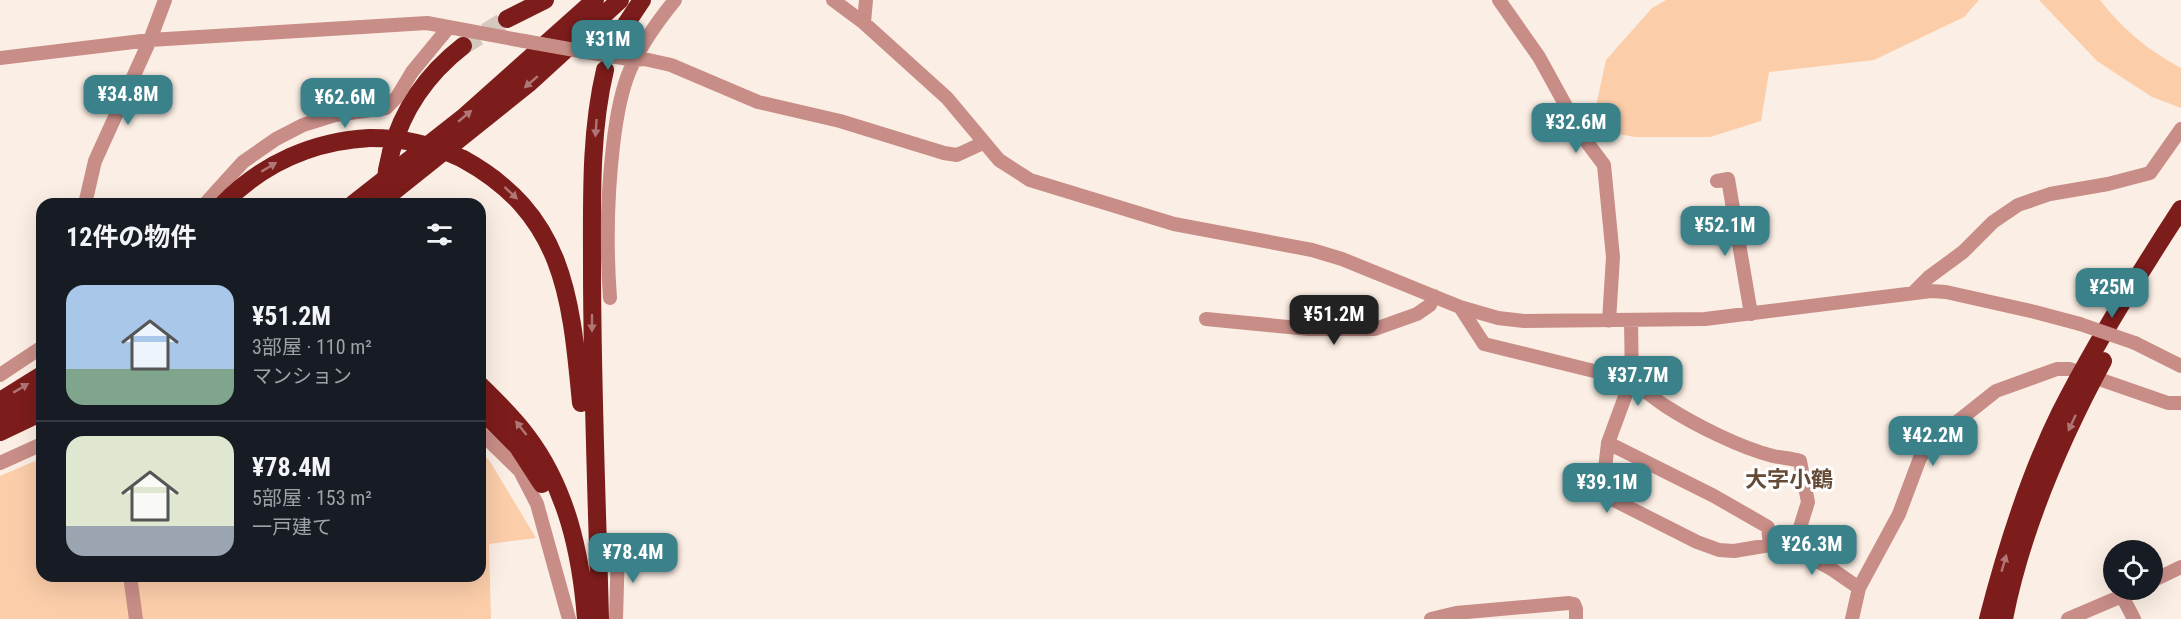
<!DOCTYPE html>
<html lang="ja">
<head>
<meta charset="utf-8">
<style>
  :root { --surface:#171b24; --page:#20242c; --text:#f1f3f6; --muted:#9ea1a6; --line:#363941; --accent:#3a818a }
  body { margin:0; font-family:"Roboto Condensed","Noto Sans JP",sans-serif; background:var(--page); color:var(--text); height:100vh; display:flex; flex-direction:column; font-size:22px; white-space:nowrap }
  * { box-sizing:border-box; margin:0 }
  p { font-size:20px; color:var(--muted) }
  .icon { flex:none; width:33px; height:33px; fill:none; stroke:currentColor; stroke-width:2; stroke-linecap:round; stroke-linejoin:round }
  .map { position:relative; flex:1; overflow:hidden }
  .drawer { position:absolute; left:36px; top:198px; width:450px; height:384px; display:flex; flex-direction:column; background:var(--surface); border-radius:18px; box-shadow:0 6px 24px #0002 }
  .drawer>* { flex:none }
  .controls { position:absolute; left:2103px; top:540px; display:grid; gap:12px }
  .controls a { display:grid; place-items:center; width:60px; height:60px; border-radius:50%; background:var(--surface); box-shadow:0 6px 24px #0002; font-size:30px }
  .price { position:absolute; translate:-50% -51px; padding:0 14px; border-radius:12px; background:var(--accent); color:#fff; font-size:20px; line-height:39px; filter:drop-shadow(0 2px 3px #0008) }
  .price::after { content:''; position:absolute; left:50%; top:36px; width:18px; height:14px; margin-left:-9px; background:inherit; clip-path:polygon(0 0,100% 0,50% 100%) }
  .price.selected { background:#222; color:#fff }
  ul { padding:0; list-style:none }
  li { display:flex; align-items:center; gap:18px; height:150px; padding:0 30px }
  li+li { border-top:2px solid var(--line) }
  li span { display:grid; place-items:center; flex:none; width:168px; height:120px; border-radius:18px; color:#555 }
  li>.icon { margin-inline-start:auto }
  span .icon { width:72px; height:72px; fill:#fffc; stroke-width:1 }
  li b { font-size:26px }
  h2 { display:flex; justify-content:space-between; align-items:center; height:72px; padding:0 30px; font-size:26px }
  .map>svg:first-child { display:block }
</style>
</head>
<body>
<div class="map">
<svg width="2181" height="619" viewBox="0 0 2181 619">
  <rect width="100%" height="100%" fill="#fbeee4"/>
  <path fill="#fbcda9" d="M1666 0H1979L1964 17 1874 60 1769 72 1761 121 1710 137H1635L1591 129 1606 60 1652 8Z
    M2039 0H2100C2122 29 2149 51 2181 68V108L2152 97 2097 61Z
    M480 452 489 460 536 538 489 544 491 619H0V476L42 458V576H480Z"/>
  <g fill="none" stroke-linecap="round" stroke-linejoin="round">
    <path stroke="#d5c8be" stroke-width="18" stroke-dasharray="18 9" stroke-linecap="butt" d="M463 46 507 19"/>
    <path stroke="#c88d87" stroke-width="14" d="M833 0 864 23 947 98 999 160 1030 180 1174 224 1312 250 1342 259 1460 307 1498 318 1524 321 1705 319 1931 291 1946 292 2035 312 2080 324
      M1499 0 1539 57 1583 137 1604 165 1613 257 1609 321
      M864 23 866 0
      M586 52 635 60 644 59 671 65 758 102 840 121 944 153 957 155 983 143
      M0 58 150 40 427 23 524 41
      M1717 181 1728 179 1751 314
      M85 204 95 161 150 40 165 0
      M205 204 243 162 276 139 303 125 335 115 386 108 397 97 412 72 449 27
      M1913 293 1929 277 1963 252 1993 222 2018 205 2050 194 2108 184 2150 173 2181 129
      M610 298C606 245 607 198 613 146 616 120 620 93 630 70 641 44 657 22 675 0
      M1460 307 1484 344 1594 371C1620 366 1646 394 1667 407 1695 425 1741 448 1773 456 1782 458 1791 458 1800 461L1808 502 1797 537 1806 555 1833 570 1859 588
      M1206 319 1309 329H1375L1417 314 1430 305 1434 296
      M1631 321 1632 383 1626 394 1608 443 1602 494 1697 542 1719 550 1734 551 1770 545 1797 537
      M2135 343 2181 366
      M0 375 42 347
      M480 432 520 471 537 504 569 619
      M1608 443 1714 496 1768 527 1770 545
      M0 463 42 444
      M130 576 136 619
      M2152 581 2181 567
      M2122 596 2134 619
      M616 619 618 548
      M1431 619 1456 613 1569 603 1574 604 1576 609V619
      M1852 619 1859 588 1899 514 1920 458 1925 450 1943 433 1996 391 2057 369H2070L2168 403H2181
      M2068 619 2136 590"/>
    <path stroke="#7c1c1b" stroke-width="18" d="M507 19 545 0
      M617 41 626 24 642 0
      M391 152C403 108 427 74 463 46
      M463 159C565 215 571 298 581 403
      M223 204C263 163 314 141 370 138
      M353 204 465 116 595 0
      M378 204 528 84 620 0
      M480 385C496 401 513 417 527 436 567 489 581 554 586 619
      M0 401 42 375
      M480 409 518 447 542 484
      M0 416 42 395
      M0 432 42 412
      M600 619C597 501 592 383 592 265 592 200 590 133 605 70
      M1988 619C2006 549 2028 478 2060 413 2096 342 2138 275 2181 209
      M2004 619C2021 532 2061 439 2103 361"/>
    <path stroke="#c88d87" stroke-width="14" d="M524 41 586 52
      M2080 324 2135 343"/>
    <path stroke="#7c1c1b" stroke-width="18" d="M370 138C403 138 434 145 463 159
      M384 204 387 170 391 152"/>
  </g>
  <defs><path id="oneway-solid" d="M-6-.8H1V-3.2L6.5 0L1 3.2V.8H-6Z" transform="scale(1.5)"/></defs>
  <g fill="#b07676">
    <use href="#oneway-solid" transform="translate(531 82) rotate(139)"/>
    <use href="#oneway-solid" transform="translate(465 116) rotate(-40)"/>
    <use href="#oneway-solid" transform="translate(596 128) rotate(94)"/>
    <use href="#oneway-solid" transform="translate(269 167) rotate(-31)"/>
    <use href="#oneway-solid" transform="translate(511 193) rotate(43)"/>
    <use href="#oneway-solid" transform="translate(592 323) rotate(90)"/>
    <use href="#oneway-solid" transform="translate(21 388) rotate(-31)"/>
    <use href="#oneway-solid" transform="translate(2072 423) rotate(115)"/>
    <use href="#oneway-solid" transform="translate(521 428) rotate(-128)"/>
    <use href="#oneway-solid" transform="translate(2004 563) rotate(-74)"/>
  </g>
  <g text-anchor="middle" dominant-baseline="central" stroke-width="6" stroke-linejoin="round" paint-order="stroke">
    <g font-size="22" font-weight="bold" fill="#654a36" stroke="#fefefe">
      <text x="1789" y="479">大字小鶴</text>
    </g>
  </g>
</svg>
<div class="controls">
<a><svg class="icon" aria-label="locate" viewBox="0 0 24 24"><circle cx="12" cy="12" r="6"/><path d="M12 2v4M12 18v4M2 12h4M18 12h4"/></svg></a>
</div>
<b class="price" style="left:608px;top:71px">¥31M</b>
<b class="price" style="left:128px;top:126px">¥34.8M</b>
<b class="price" style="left:345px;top:129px">¥62.6M</b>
<b class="price" style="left:1576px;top:154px">¥32.6M</b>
<b class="price" style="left:1725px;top:257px">¥52.1M</b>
<b class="price" style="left:2112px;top:319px">¥25M</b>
<b class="price selected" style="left:1334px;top:346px">¥51.2M</b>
<b class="price" style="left:1638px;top:407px">¥37.7M</b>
<b class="price" style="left:1933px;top:467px">¥42.2M</b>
<b class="price" style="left:1607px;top:514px">¥39.1M</b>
<b class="price" style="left:1812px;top:576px">¥26.3M</b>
<b class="price" style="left:633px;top:584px">¥78.4M</b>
<section class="drawer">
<h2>12件の物件<svg class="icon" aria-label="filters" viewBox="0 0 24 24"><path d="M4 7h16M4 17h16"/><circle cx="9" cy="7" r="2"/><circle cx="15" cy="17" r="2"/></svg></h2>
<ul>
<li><span style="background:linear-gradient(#a9c7e8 70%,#7fa58c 0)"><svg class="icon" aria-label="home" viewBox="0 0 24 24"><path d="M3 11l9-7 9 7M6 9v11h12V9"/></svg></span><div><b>¥51.2M</b><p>3部屋 · 110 m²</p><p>マンション</p></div></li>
<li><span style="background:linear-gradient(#dfe7d0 75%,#9aa5b1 0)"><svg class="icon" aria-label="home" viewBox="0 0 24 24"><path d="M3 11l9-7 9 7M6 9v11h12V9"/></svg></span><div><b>¥78.4M</b><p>5部屋 · 153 m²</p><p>一戸建て</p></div></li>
</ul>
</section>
</div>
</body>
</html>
